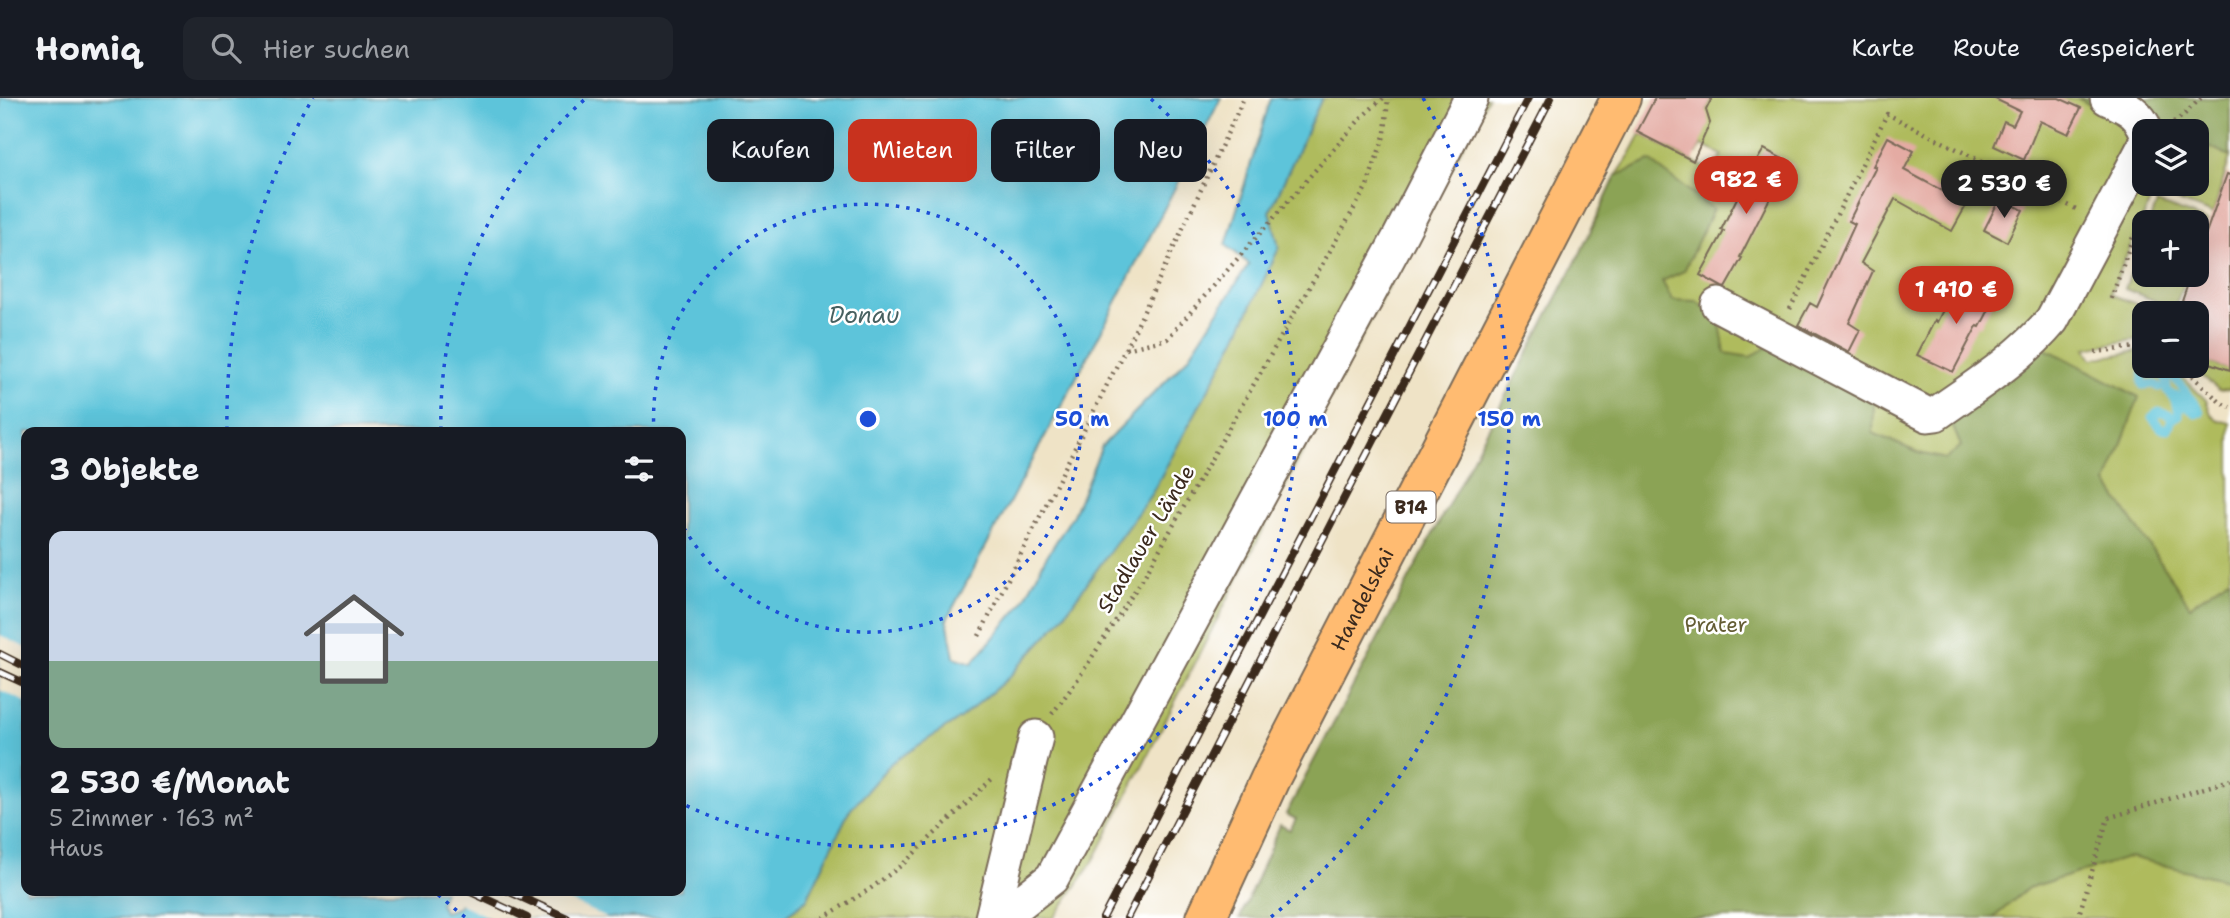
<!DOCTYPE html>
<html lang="de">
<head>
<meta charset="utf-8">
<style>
  :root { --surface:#171b24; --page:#20242c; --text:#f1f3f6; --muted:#9ea1a6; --line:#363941; --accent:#c8321e }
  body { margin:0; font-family:"Shantell Sans",sans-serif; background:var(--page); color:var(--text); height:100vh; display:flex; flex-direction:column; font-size:26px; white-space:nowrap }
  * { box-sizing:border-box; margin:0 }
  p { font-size:23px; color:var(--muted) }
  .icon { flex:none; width:38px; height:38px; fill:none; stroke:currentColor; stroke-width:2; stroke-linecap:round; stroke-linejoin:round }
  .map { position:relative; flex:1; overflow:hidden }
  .panel { position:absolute; left:21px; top:329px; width:665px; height:469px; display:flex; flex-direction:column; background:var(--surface); border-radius:14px; box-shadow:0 7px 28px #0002 }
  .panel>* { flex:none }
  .banner { position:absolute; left:707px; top:21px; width:665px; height:63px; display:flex; gap:14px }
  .controls { position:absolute; left:2132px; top:21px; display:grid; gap:14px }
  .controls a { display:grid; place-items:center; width:77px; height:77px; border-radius:14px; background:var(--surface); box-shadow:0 7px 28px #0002; font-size:35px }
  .price { position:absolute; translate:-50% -60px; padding:0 16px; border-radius:24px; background:var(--accent); color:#fff; font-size:23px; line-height:46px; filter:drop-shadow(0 2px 4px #0008) }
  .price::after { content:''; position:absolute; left:50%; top:42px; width:21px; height:16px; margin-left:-10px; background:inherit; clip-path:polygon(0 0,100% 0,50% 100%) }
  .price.on { background:#222; color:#fff }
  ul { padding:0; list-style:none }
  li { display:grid; align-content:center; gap:14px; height:371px; padding:0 28px }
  li span { display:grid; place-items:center; height:217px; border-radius:14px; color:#555 }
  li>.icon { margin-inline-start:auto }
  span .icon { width:126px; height:126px; fill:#fffc; stroke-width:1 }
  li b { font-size:30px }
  h2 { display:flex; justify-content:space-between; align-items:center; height:84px; padding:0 28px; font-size:30px }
  .tag { padding:0 24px; border-radius:14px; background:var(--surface); box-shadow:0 7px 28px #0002; font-size:24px; line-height:63px }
  .tag.on { background:var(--accent); color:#fff }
  header { display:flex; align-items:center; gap:42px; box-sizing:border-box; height:98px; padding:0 35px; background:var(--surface); border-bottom:2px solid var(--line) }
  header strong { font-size:33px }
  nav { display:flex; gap:38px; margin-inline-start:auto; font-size:24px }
  .search { width:490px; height:63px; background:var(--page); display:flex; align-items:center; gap:18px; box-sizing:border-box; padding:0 24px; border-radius:14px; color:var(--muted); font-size:26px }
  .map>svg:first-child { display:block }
</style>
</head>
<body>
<header>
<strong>Homiq</strong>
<div class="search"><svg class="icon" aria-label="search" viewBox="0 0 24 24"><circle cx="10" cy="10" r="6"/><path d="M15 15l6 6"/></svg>Hier suchen</div>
<nav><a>Karte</a><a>Route</a><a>Gespeichert</a></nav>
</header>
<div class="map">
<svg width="2230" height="820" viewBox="0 0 2230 820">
  <rect width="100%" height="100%" fill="#fff"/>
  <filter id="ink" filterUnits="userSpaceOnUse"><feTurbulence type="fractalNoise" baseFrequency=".0143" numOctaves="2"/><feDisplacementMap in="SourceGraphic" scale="14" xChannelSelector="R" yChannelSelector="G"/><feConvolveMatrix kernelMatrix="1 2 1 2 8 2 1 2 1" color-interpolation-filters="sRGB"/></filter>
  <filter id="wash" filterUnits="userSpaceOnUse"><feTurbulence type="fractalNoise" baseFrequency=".00686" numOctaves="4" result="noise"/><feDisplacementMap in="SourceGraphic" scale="28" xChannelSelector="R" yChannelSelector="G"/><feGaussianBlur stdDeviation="1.57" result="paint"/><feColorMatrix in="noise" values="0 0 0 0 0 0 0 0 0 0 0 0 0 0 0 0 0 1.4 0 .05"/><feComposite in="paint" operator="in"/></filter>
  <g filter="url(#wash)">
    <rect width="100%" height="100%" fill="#efe3c6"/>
    <path fill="#afbb5d" stroke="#75723e" stroke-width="2" d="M1322 0H1488L1374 215 1094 762 1054 820H783L807 801 849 713 891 665 961 620 1007 581 1058 525 1152 395 1234 244 1279 150 1270 113Z
      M1712 0H2077L2133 28 2176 33H2144V86H2196V43L2230 59 2213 116 2154 94 2110 196 2159 215H2144V240L2086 250 2092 261 2144 252V268H2171L2206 302 2211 316 2218 322 2230 325V820H1240L1280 727 1290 732 1296 721 1286 716 1581 154 1616 78 1627 62 1641 36 1713 74 1722 57 1702 47 1697 55 1686 50Z
      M2157 105 2207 123 2196 152V124H2150Z
      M2144 140V177H2187L2174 210 2125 191Z
      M2196 260 2230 272V291L2219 292 2191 268H2196Z"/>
    <path fill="#8ba354" stroke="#636639" stroke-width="2" d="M2077 0H2230V59L2196 43V33H2176L2133 28Z
      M1650 63 1713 111 1684 173 1662 183 1672 202 1696 203 1719 219 1725 255 1750 259 1771 247 1874 303 1873 335 1919 355 1946 361 1961 348 1948 317 2042 250 2057 256 2139 299 2107 385 2190 508 2230 479V783L2130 759 2028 790 1993 820H1240L1280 727 1290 732 1296 721 1286 716 1581 154 1616 78Z"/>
    <path fill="#5dc4da" stroke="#4c777c" stroke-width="2" fill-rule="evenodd" d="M0 0H1221L1104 228 947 521 954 559 972 565 1022 506 1045 461 1073 417 1102 348 1188 260 1249 166 1226 147 1271 0H1322L1270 113 1279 150 1234 244 1152 395 1058 525 1007 581 961 620 891 665 849 713 807 801 783 820H0ZM26 334H681V793H467L457 810 444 814 440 805 444 793H26Z"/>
    <path fill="#efe3c6" d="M0 537 26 550V604L0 592Z
      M463 793H548L607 820H490L457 804Z"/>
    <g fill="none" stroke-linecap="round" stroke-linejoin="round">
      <path stroke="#5dc4da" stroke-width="9" d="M2172 274H2174L2172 277C2181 290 2193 300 2200 314L2195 315 2181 302 2177 303 2178 308 2181 310 2185 306C2183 302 2181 300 2177 298L2174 299 2179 317 2172 321 2168 331 2161 330 2152 319 2159 314 2169 317 2172 321
        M2166 281 2167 292 2174 299
        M2159 289 2154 286 2143 287 2142 284 2144 275 2156 272 2162 274 2166 281 2168 278 2170 272H2172"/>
    </g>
    <g id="blocks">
      <path fill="#e4aba3" d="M1655 0H1712L1706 12 1710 25 1693 63 1637 34Z
        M1993 0H2059L2081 10 2068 36 2040 23 2024 62 1994 48 2004 23 2013 27 2020 13Z
        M1888 39 1914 53 1904 72 1967 106 1952 133 1895 101 1861 165 1873 173 1849 225 1860 232 1849 254 1798 227 1810 205 1817 209 1855 126 1849 123 1876 69 1873 68Z
        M1764 51 1794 67 1779 94 1774 92 1740 159 1742 160 1725 190 1722 189 1700 177 1724 133 1721 132 1751 72Z
        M2227 76 2230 77V272L2196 260V215H2178L2191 177H2196V163Z
        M2000 100 2023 112 2007 144 1984 132Z
        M1958 182 1995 200 1980 229 1977 228 1953 274 1917 257 1935 222 1937 224Z"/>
    </g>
  </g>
  <g filter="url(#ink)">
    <use href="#blocks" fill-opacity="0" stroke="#7a6b59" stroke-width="2"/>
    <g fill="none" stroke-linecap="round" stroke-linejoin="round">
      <g stroke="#7a6b59" stroke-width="37">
        <path id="minor" d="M2107 0C2125 8 2139 14 2146 33
          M1718 207 1928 317 1936 316C1977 287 2019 261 2052 222L2144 49
          M992 820 1036 639
          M1001 820 1052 780 1400 138 1471 0"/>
      </g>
      <g stroke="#7a6b59" stroke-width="42">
        <g id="major">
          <path id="s1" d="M1206 820 1270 681 1621 0"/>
        </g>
      </g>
      <path stroke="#7a6b59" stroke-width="4.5" stroke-dasharray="2 5" stroke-linecap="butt" d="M2173 24C2184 19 2192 8 2201 0
        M2111 201 2133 139
        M1790 211 1887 16 2078 112
        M2168 215 2170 208
        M1126 251 1167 241 1362 19 1383 0
        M2095 254 2144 248
        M2182 268 2221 305 2230 309
        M979 538 1136 230 1244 0
        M1052 616 1076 584 1145 477 1367 88 1385 35 1388 0
        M823 820 870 791 903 766 994 679
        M2078 820 2108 720 2230 682"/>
      <use href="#minor" stroke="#fff" stroke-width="33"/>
      <use href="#major" stroke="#ffbb71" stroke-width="38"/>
      <g stroke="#3b2a1e" stroke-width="8">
        <path id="rail" d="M0 556 26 569
          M0 574 26 586
          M469 793 527 820
          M508 793 567 820
          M1103 820 1528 0
          M1127 820 1551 0"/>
      </g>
      <use href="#rail" stroke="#fff" stroke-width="5" stroke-dasharray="16" stroke-linecap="butt"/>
    </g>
  </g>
  <g fill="none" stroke="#1d4ed8" stroke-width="3.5" stroke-dasharray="3.5 7">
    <path d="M654 334A214 214 0 1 1 681 425"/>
    <path d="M441 332A427 427 0 0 1 585 1M1151 1A427 427 0 0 1 681 705"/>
    <path d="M465 819A641 641 0 0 1 435 794M227 332A641 641 0 0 1 313 0M1423 0A641 641 0 0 1 1271 819"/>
  </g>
  <g text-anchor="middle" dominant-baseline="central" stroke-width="5" stroke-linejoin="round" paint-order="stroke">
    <rect fill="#fff" stroke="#766a62" stroke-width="2" x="1386.5" y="393.5" width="49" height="31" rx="5"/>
    <g font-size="19" font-weight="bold" fill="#3b2a1e">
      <text x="1411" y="409">B14</text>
    </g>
    <g font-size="21" fill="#3b2a1e" stroke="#fff">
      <text transform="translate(1146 441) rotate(-59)">Stadlauer Lände</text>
      <text stroke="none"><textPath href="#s1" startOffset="355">Handelskai</textPath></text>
    </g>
    <g font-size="21" fill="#645d34" stroke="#fff">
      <text x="1716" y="527">Prater</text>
    </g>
    <g font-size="23" font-style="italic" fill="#476060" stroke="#fff">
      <text x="864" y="217">Donau</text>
    </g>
  </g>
  <circle cx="868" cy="321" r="10" fill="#1d4ed8" stroke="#fff" stroke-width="3.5"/>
  <g font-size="21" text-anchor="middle" font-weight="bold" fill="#1d4ed8" stroke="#fff" stroke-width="5" stroke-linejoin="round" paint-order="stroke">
    <text x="1082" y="328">50 m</text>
    <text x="1295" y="328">100 m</text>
    <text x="1509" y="328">150 m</text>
  </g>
</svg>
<div class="controls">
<a><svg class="icon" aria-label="layers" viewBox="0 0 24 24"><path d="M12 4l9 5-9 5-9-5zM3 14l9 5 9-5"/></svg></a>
<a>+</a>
<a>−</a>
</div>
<b class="price" style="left:1746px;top:118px">982 €</b>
<b class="price on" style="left:2004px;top:122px">2 530 €</b>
<b class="price" style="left:1956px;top:228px">1 410 €</b>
<div class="banner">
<a class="tag">Kaufen</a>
<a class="tag on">Mieten</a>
<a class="tag">Filter</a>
<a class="tag">Neu</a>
</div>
<section class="panel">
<h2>3 Objekte<svg class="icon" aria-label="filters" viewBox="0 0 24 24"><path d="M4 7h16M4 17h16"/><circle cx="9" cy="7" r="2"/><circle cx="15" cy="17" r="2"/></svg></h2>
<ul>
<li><span style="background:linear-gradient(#c9d6e8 60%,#7fa58c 0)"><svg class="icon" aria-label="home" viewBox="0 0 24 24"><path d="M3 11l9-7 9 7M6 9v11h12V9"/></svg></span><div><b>2 530 €/Monat</b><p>5 Zimmer · 163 m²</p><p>Haus</p></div></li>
</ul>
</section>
</div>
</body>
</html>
